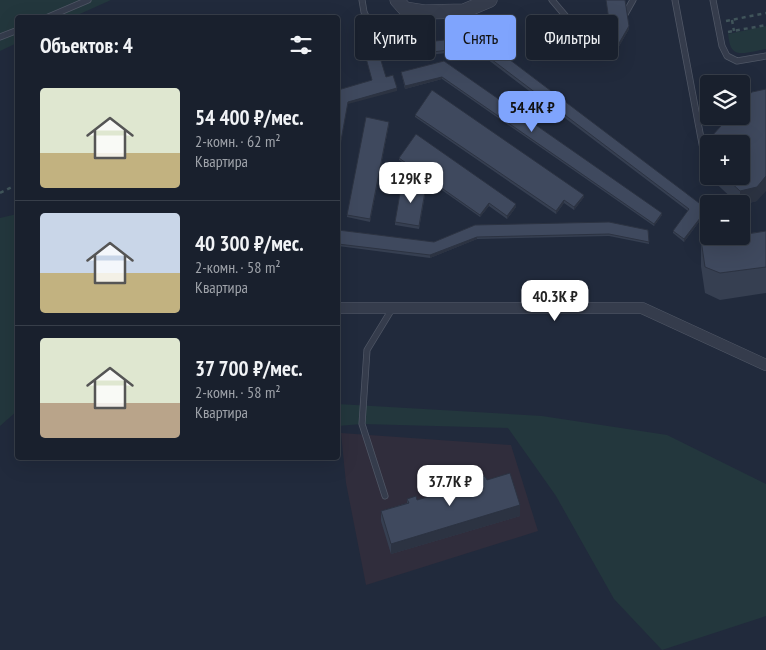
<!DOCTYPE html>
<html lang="ru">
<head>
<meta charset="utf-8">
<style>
  :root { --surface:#19202d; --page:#262d39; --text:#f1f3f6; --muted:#9fa3aa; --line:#373e49; --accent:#7fa4fd }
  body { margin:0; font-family:"PT Sans Narrow",sans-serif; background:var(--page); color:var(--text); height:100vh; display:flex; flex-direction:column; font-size:19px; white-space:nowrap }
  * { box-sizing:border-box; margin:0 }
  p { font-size:16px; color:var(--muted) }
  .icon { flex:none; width:28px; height:28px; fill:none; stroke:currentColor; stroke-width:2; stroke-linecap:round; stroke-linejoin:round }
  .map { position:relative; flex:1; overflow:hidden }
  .sheet { position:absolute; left:15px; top:15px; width:325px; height:445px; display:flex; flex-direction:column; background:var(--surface); border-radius:5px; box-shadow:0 5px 20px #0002,0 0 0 1px var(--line) }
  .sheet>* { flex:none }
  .banner { position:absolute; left:355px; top:15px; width:335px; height:45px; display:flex; gap:10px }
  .fabs { position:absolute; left:700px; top:75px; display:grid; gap:10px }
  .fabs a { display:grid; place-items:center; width:50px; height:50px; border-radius:5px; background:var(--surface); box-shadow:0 5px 20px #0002,0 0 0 1px var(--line); font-size:25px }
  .price { position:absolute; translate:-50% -42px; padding:0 11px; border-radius:10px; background:#fff; color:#222; font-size:16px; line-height:32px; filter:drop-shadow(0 1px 2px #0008) }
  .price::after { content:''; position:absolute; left:50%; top:30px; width:15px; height:11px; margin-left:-8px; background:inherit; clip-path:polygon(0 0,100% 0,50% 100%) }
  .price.selected { background:var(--accent); color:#111 }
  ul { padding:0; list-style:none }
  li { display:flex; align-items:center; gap:15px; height:125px; padding:0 25px }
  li+li { border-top:1px solid var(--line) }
  li span { display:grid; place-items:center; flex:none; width:140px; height:100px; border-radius:5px; color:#555 }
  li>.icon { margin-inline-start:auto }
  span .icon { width:60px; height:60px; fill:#fffc; stroke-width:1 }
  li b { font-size:21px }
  h2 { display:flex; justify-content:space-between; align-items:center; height:60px; padding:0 25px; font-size:21px }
  .tag { padding:0 18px; border-radius:5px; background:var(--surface); box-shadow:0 5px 20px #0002,0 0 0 1px var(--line); font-size:18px; line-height:45px }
  .tag.selected { background:var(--accent); color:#111 }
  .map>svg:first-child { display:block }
</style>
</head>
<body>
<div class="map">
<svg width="766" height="650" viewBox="0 0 766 650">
  <rect width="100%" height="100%" fill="#212a3c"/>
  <path fill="#302d3c" d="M341 433 511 445 538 531 366 585 346 483Z"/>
  <path fill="#23373d" d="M0 0H111L73 17 18 18 17 43 0 51Z
    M766 26V49C758 50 739 57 733 50 729 46 729 38 728 34Z
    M17 214V411L0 426V218Z
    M338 404 542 416 667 435 766 484V616L662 650 614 599 556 496 508 428 362 424 338 426Z"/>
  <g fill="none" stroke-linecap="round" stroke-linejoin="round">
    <g stroke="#505766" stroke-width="7">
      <path id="service" d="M362 0 364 12 378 43
        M552 0 569 20 615 17
        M675 0 703 149
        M713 0 722 46 727 56 737 61 766 56
        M624 16 633 0
        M46 18 88 0
        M0 37 18 30
        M385 496 362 424 367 350 392 309"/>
    </g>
    <g stroke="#505766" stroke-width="12">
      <path id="minor" d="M338 308H642L766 365"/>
    </g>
    <g stroke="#505766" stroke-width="15">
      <path id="tertiary" d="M397 0 405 9 424 12 464 11 490 0"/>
    </g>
    <path stroke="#40545a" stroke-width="2.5" stroke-dasharray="4 4" stroke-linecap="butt" d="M732 20 734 31
      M726 21 766 13
      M728 32 766 25
      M0 193 18 184"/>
    <use href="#service" stroke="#353c4c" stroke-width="5.5"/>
    <use href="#minor" stroke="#353c4c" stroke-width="11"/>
    <use href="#tertiary" stroke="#353c4c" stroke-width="14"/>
  </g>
  <path fill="#363f51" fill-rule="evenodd" d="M629 29 618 48 610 44 605 53 586 42V39L606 33Z
    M470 37 707 211 684 242 673 233V231L688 211 487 59 464 51 394 59 392 49Z
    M444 61 662 215 654 226 442 79 405 89 401 72Z
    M415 115 584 197 574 210 564 203 556 214 415 117Z
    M730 116 757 201 741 205V204H738L706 174V164L702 161V147ZM709 144 741 176H709Z
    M389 124 370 222 347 217V215Z
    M399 158 516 207 507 219 489 206 480 217 399 160Z
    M426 189 419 229 395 225V222Z
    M475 225 648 230 649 244 609 236 477 239 430 258 338 246V230L434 242Z
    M766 231V293L720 300 705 293 701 266V240Z
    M476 478 487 480 520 516 391 554 381 521V511L407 503V499L417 500 430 496V491L458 488 476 483Z"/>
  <path fill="#2c3342" d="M629 26V29L618 48V45Z
    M610 41V44L605 53V50Z
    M442 77V79L405 89V86Z
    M397 88V91L348 104 338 160 348 102Z
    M389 122V124L370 222V219Z
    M766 176V191L757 201 741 205V204H740V191Z
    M584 195V197L574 210V207Z
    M564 200V203L556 214V211Z
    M489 203V206L480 217V215Z
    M516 204V207L507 219V216Z
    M707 209V211L684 242V239Z
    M662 213V215L654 226V224Z
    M477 237V239L430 258V255Z
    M520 505V516L391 554V544Z"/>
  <path fill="#3f495e" stroke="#2c3342" d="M606 0H625L629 26 618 45 610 41 605 50 586 39 595 26 606 33 610 27Z
    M470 37 493 47 707 209 684 239 673 231 689 209 487 56 464 48 394 57 392 46Z
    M379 54 386 77 393 75 397 88 348 102 338 157V90L372 80 366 58Z
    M444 61 662 213 654 224 442 77 405 86 401 72Z
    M766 89V176L757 187 740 191 724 176H741V144H709V152L702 147 730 116H741V104L752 92Z
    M432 90 584 195 574 207 564 200 556 211 415 115Z
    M366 117 389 122 370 219 347 215Z
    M416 134 516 204 507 216 489 203 480 215 399 158Z
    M709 156V162L706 159Z
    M402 182 426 186 419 226 395 222Z
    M609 222 648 230 649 242 609 234 477 237 430 255 338 244V230L434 242 475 225Z
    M766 231V267L720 273 705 267 701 240 729 236H741V235Z
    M510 473 520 505 391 544 381 511 409 503 407 499 416 496 417 500 431 496 430 491 457 483 458 488 478 482 476 478 485 476 487 480Z"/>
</svg>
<div class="fabs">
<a><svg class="icon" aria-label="layers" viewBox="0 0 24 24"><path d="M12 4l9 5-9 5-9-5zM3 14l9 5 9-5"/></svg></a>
<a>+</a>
<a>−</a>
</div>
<b class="price selected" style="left:532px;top:133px">54.4K ₽</b>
<b class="price" style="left:411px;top:204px">129K ₽</b>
<b class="price" style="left:555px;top:322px">40.3K ₽</b>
<b class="price" style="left:450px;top:507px">37.7K ₽</b>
<div class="banner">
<a class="tag">Купить</a>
<a class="tag selected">Снять</a>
<a class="tag">Фильтры</a>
</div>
<section class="sheet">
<h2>Объектов: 4<svg class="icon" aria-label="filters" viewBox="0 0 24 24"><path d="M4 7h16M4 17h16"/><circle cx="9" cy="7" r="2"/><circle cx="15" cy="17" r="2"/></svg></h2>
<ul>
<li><span style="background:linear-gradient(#dfe7d0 65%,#c2b280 0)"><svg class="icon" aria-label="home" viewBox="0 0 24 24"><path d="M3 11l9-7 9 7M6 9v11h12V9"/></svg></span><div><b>54 400 ₽/мес.</b><p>2-комн. · 62 m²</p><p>Квартира</p></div></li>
<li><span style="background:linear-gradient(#c9d6e8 60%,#c2b280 0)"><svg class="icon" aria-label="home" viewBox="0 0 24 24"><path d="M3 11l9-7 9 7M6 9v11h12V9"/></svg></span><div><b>40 300 ₽/мес.</b><p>2-комн. · 58 m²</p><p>Квартира</p></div></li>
<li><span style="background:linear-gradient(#dfe7d0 65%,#b9a48a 0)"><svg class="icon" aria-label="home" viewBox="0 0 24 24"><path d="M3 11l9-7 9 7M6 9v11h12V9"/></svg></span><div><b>37 700 ₽/мес.</b><p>2-комн. · 58 m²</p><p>Квартира</p></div></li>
</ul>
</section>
</div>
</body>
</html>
